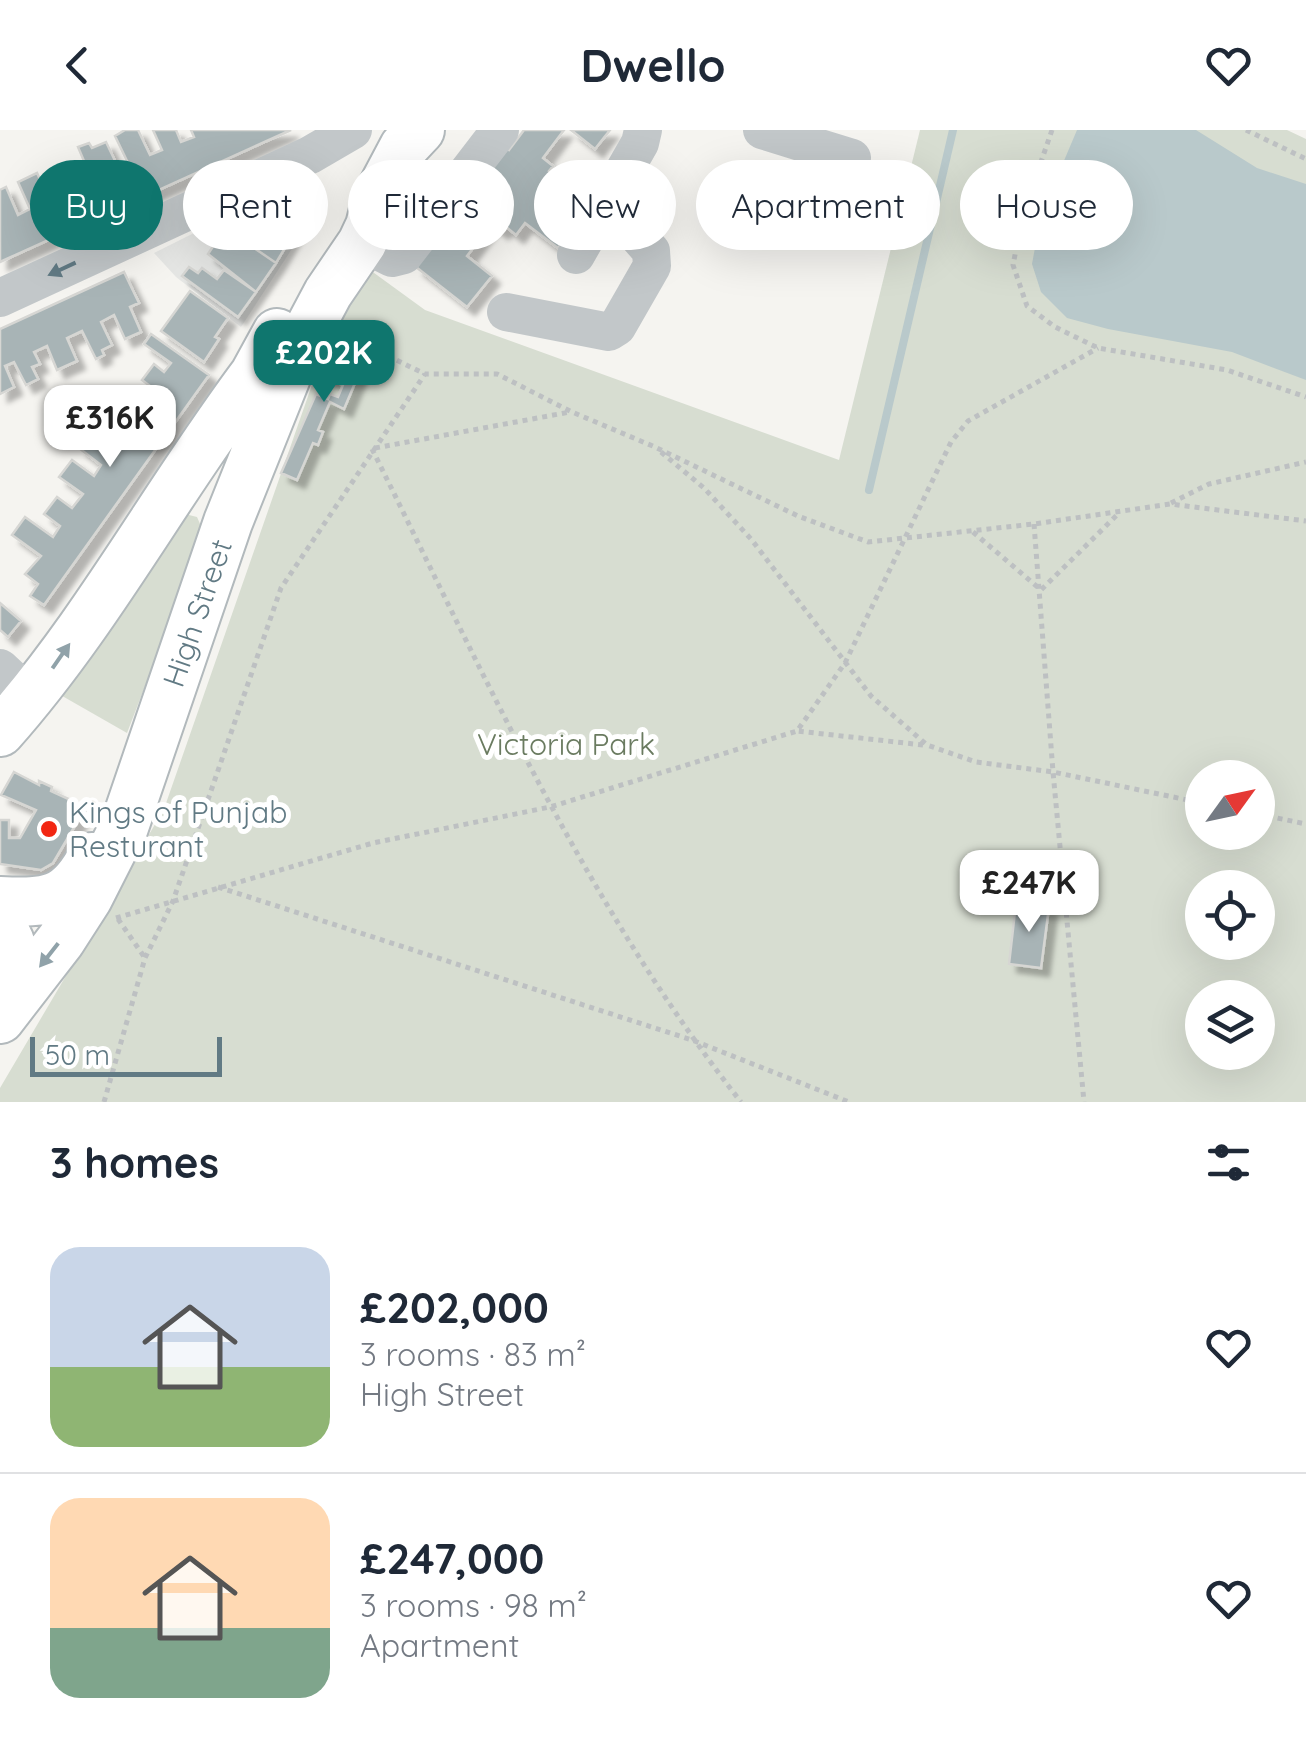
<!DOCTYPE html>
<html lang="en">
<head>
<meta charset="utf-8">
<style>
  :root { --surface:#fff; --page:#f6f6f7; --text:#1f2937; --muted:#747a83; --line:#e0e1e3; --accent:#0f766e }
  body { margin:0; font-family:Quicksand,sans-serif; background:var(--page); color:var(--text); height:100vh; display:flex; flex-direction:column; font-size:38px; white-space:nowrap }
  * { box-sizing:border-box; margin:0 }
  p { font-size:32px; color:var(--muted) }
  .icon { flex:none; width:55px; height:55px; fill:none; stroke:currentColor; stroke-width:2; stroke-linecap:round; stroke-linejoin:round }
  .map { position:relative; height:972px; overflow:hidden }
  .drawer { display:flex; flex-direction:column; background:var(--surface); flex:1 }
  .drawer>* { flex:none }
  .banner { position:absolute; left:30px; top:30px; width:1248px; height:90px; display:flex; gap:20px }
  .needle { width:65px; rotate:57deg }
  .buttons { position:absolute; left:1185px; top:630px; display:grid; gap:20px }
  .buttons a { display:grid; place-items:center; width:90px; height:90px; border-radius:50%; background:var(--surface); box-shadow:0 10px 40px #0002; font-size:50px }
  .scale { position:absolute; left:30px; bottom:25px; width:192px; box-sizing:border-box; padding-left:10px; border:5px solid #617a84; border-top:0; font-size:28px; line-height:35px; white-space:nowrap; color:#617a84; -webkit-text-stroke:8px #fff; paint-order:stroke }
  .price { position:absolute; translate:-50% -85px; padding:0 22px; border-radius:20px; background:#fff; color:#222; font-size:32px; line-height:65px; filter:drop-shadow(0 2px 5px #0008) }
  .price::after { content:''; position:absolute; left:50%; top:60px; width:30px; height:22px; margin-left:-15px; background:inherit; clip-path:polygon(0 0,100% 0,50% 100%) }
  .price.active { background:var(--accent); color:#fff }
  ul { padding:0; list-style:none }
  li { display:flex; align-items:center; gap:30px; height:250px; padding:0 50px }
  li+li { border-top:2px solid var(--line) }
  li span { display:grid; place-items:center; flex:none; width:280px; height:200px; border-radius:30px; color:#555 }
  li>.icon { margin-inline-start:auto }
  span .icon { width:120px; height:120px; fill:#fffc; stroke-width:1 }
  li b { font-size:42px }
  h2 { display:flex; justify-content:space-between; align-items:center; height:120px; padding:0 50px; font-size:42px }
  .chip { padding:0 35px; border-radius:45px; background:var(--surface); box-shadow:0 10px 40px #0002; font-size:35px; line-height:90px }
  .chip.active { background:var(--accent); color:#fff }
  header { display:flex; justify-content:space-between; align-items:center; height:130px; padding:0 50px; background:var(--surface); font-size:45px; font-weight:800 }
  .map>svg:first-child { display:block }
</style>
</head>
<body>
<header><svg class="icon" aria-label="back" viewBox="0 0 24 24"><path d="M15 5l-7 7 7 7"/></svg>Dwello<svg class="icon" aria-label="heart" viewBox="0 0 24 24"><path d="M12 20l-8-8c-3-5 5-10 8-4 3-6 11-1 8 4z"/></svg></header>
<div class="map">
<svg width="1306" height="972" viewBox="0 0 1306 972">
  <defs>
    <filter id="shadow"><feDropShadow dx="8" dy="8" stdDeviation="2.5" flood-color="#0004"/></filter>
  </defs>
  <rect width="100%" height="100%" fill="#f5f4f0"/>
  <path fill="#e5e6e4" d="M286 57 302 61 314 85 241 197 176 147 154 123Z"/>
  <path fill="#d7ddd1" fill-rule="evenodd" d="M920 0H1287L1306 9V972H0V958L164 679 329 206 370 140 425 180 839 330ZM1202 648H1258V702H1202ZM1202 758H1258V812H1202ZM1202 868H1258V922H1202Z
    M177 382 197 387 204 403 127 603 50 559Z"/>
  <path fill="#b9c9cb" d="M1077 0H1196L1257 38 1306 54V250L1232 222 1108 199 1067 188 1041 162 1032 134 1041 85Z"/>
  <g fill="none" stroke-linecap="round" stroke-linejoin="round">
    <path stroke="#b9c9cb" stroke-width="8" d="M869 360 953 0"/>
  </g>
  <path fill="#a8b4b6" stroke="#d6d6d3" stroke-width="2.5" filter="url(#shadow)" d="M125 0H138L150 25 162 20 153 0H176L181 12 194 7 191 0H291L0 132V60L6 57 18 85 30 79 18 52 37 43 50 71 60 66 49 41 70 32 81 57 93 52 78 17 89 13 92 18 106 12 119 39 129 35 115 6Z
    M524 0H564L543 28 553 36 549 41 592 75 558 118 525 93 516 105 505 96 501 101 491 94 467 126 492 146 467 177 416 137 502 15 509 20Z
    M571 0H610L595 19Z
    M291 68 301 78 302 89 276 133 241 109 244 103 237 88 280 69Z
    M223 101 239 112 241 109 276 133 256 162 208 124Z
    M189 137 198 143 202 138 217 149 224 140 256 162 238 187 182 146Z
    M124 142 139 173 130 177 141 202 125 209 114 185 101 192 112 215 102 220 104 225 96 229 82 201 67 208 77 231 57 240 47 216 34 222 40 234 32 237 38 249 26 255 14 232 5 236 14 257 0 264V199Z
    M190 161 228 188 215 207 219 209 204 232 161 201Z
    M151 204 209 245 44 475 30 466 38 454 25 444 41 426 12 405 25 387 53 407 60 396 44 384 57 367 72 378 83 364 59 347 72 330 94 346 101 335 79 318 91 301 103 310 113 296 123 303 131 292 120 284 132 267 143 274 154 259 142 250 154 234 164 242 171 233 144 214Z
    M334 213 366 227 344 279 330 272 318 300 323 302 318 315 313 313 297 350 281 343 316 264 328 269 330 264 338 267 343 255 321 245Z
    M0 473 21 491 8 507 0 500Z
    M14 642 39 655V651L52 657 51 661 86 677 53 733 41 740 0 734V690H9V708H20L36 680 1 665Z
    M1016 773 1049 777 1041 838 1009 834Z"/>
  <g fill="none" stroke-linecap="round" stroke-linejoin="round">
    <g stroke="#b2b9bc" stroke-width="52">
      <path id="major" d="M0 602C97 493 166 362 254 245L277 203
        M0 771C48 773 68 772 92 727
        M0 791 10 812 0 864
        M0 889 61 810 88 768 124 697 228 392 294 227 328 163 362 113 370 96 377 68 404 17 420 0"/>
    </g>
    <path stroke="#bdc0c2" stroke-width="5" stroke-dasharray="5 5" stroke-linecap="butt" d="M1052 0 1023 84 1013 135 1027 176 1055 197 1098 218 1227 240 1306 267
      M1246 0 1306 29
      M343 204 425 244H497L572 282 655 317 798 386 868 412 1034 394 1170 374 1306 391
      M375 318 570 282
      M372 319C483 542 586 775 741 972
      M661 322 704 358 751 409 871 566 927 615 976 632 1053 642 1202 673
      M1171 373 1209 354 1306 332
      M1034 394 1053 642 1084 972
      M973 402 1041 460 1119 383
      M923 615 797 601 845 533 951 312 968 291 1098 218
      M1258 684 1306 694
      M218 757 692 910 849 972
      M116 788 373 713 550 677 797 601
      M118 789 145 828
      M104 972 145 828 173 771 281 458 425 244"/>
    <path stroke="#c2c7c9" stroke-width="38" d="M762 0 852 28
      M362 113 392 128 404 125 500 0
      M576 125 640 13 643 0
      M0 168 310 25 353 0
      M506 182 609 202 617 197 652 136 651 121 607 71
      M0 538 31 567"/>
    <use href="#major" stroke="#fff" stroke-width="48"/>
  </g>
  <defs><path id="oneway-solid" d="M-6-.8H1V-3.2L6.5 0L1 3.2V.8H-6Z" transform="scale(2.5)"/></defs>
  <use fill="#617a84" href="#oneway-solid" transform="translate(62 139) rotate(155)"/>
  <g fill="#90a2a9">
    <use href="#oneway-solid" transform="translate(61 526) rotate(-55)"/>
    <use href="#oneway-solid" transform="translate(49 825) rotate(128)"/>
  </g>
  <circle fill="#f22713" stroke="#fff" stroke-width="4" cx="49" cy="699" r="10"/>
  <g text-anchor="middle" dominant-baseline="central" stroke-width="10" stroke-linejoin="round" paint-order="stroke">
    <g font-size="30" fill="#617a84" stroke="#fff">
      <text transform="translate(197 483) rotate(-71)">High Street</text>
    </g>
    <g font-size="30" fill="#6a7b60" stroke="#fff">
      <text x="566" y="614">Victoria Park</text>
    </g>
    <g font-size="30" fill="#617a84" stroke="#fff" text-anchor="start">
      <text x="69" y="682">Kings of Punjab<tspan x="69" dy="34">Resturant</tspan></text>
    </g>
  </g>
</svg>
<div class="buttons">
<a><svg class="needle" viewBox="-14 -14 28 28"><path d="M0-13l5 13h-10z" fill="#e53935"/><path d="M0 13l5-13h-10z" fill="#747a83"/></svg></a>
<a><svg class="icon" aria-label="locate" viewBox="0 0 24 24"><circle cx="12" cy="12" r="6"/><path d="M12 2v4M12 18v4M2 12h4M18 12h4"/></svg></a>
<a><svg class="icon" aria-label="layers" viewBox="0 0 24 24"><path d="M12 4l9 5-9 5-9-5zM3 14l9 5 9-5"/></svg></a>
</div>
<div class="scale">50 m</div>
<b class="price active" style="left:324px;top:275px">£202K</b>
<b class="price" style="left:110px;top:340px">£316K</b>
<b class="price" style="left:1029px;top:805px">£247K</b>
<div class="banner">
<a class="chip active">Buy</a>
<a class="chip">Rent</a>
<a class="chip">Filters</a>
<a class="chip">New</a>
<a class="chip">Apartment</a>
<a class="chip">House</a>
</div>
</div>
<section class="drawer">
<h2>3 homes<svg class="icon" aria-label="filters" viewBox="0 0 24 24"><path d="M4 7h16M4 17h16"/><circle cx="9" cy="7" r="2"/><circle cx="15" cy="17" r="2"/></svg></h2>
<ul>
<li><span style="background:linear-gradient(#c9d6e8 60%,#8fb573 0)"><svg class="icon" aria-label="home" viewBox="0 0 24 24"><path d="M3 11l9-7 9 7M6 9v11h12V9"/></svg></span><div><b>£202,000</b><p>3 rooms · 83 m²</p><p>High Street</p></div><svg class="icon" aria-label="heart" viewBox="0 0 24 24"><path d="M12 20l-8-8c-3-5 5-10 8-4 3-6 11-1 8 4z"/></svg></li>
<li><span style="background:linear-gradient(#ffd9b3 65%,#7fa58c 0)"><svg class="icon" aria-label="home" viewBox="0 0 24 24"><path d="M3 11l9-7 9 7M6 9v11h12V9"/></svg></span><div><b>£247,000</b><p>3 rooms · 98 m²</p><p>Apartment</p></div><svg class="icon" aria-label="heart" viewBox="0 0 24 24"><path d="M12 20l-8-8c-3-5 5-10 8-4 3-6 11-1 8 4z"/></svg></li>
</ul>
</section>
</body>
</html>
